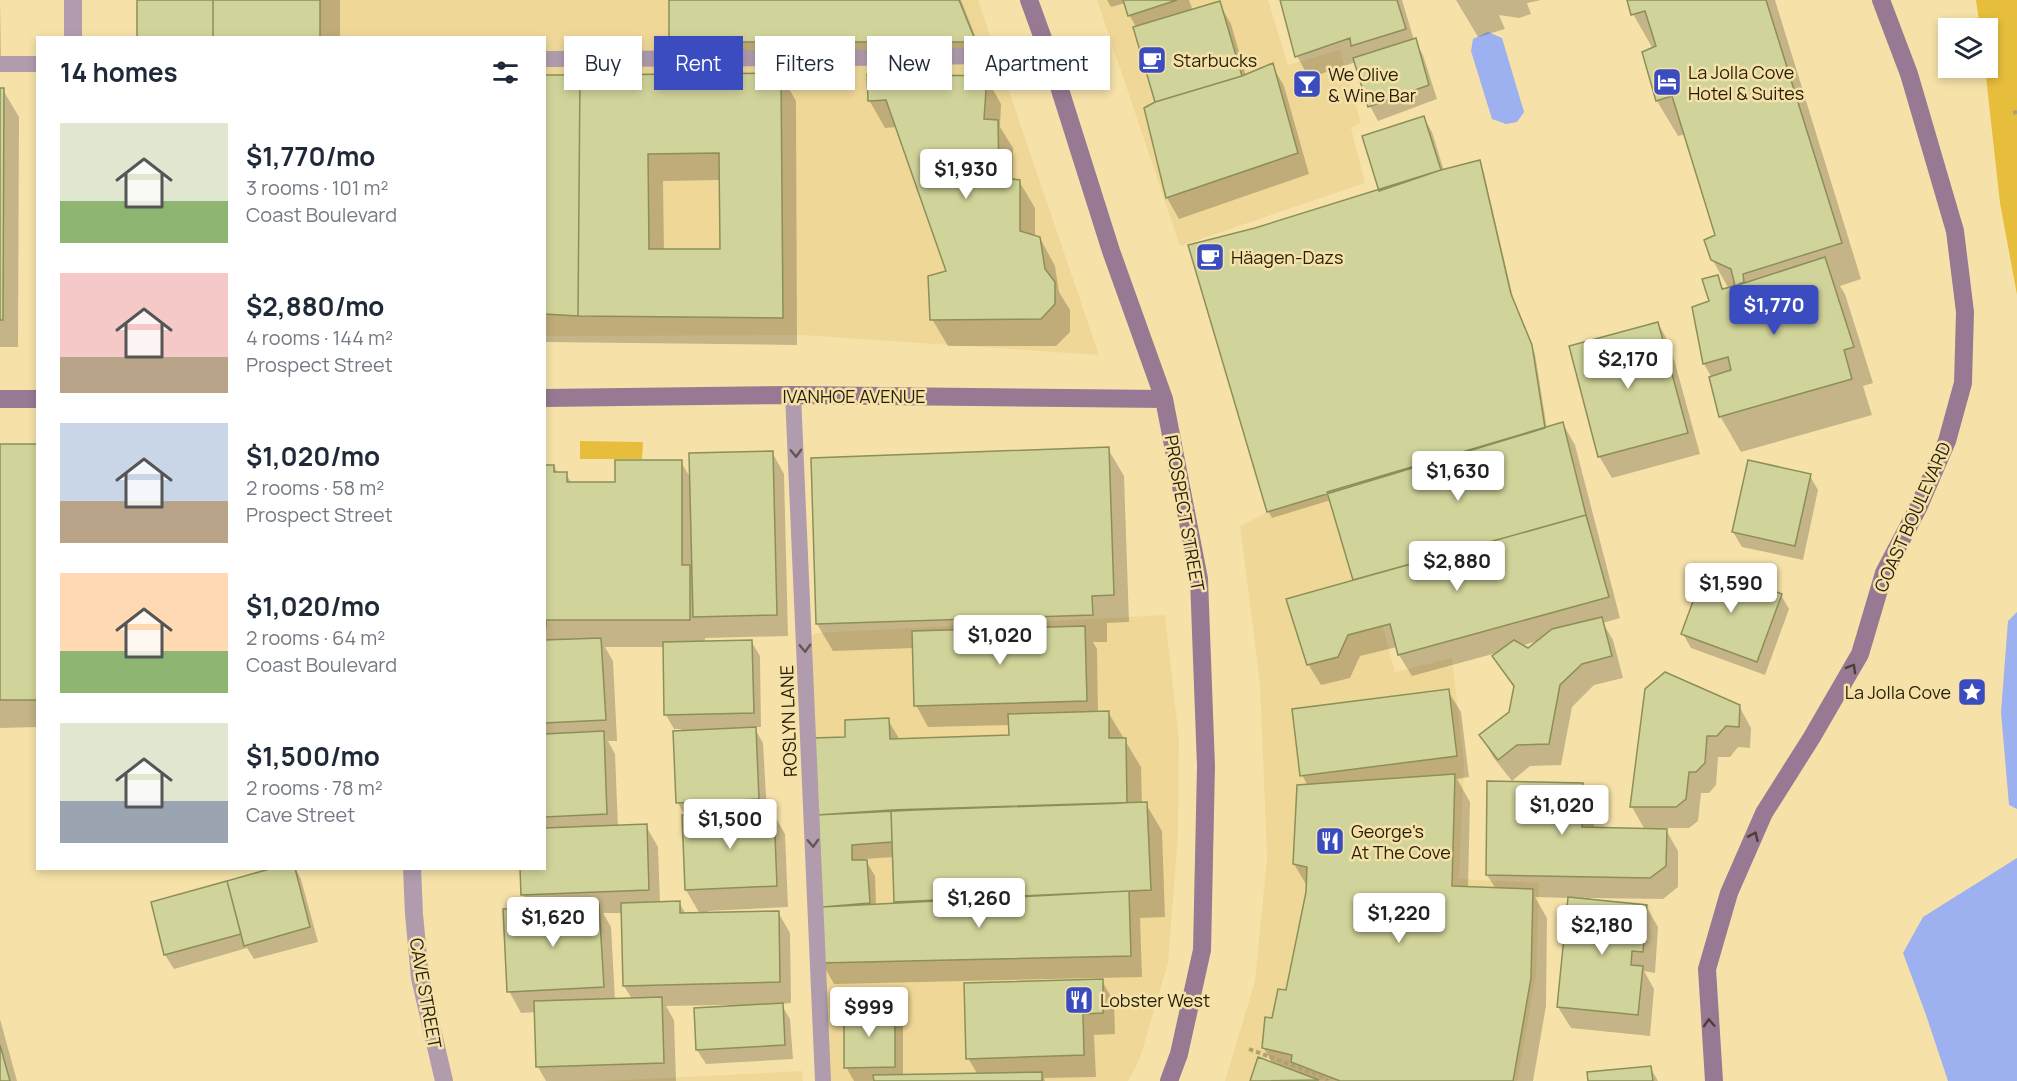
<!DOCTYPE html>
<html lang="en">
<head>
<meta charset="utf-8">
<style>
  :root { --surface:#fff; --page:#f2f2f3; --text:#1f2937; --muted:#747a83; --accent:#3a4cbf }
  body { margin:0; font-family:Manrope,sans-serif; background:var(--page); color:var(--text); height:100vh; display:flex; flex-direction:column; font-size:22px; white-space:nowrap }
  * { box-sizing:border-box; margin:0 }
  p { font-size:20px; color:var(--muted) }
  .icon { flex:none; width:33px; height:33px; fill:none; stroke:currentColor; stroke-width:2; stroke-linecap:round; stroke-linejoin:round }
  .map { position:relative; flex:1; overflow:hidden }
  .side { position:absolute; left:36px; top:36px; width:510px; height:834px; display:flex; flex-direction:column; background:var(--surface); border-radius:0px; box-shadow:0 3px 9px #0003 }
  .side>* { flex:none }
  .hud { position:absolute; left:564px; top:36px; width:570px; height:54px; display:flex; gap:12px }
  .tools { position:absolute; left:1938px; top:18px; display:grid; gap:12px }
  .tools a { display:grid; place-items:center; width:60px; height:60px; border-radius:0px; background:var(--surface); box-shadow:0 3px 9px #0003; font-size:30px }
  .price { position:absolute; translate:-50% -51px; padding:0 14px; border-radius:6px; background:#fff; color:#222; font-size:20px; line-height:39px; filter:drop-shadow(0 2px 3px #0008) }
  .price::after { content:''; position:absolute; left:50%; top:36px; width:18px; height:14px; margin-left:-9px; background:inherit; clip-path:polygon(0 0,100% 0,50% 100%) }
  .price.selected { background:var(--accent); color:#fff }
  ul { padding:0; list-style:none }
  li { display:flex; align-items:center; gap:18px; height:150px; padding:0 24px }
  li span { display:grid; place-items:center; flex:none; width:168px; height:120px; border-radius:0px; color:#555 }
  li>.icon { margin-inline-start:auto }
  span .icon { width:72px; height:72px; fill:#fffc; stroke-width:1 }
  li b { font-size:26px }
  h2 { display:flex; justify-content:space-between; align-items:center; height:72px; padding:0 24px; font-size:26px }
  .chip { padding:0 21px; border-radius:0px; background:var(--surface); box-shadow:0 3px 9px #0003; font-size:21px; line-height:54px }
  .chip.selected { background:var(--accent); color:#fff }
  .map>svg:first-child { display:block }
</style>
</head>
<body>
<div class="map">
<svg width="2017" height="1081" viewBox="0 0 2017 1081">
  <rect width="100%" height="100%" fill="#f6e2a9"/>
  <path fill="#efd897" d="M144 0H978L1099 355 801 335 545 336 544 38 145 37Z
    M1097 0H1268L1288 65 1340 50 1361 123 1351 128 1365 183 1180 246Z
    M1563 422 1586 515 1369 576 1395 672 1452 658 1464 763 1459 879 1539 883 1536 975 1517 1081H1225L1255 981 1267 858 1260 684 1240 526 1267 512Z
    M1165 615 1179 739 1178 835 1168 963 1140 1058 1128 1081H830L807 641 816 633Z
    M802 1071 803 1081H603Z"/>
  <path fill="#e7be3c" d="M1976 0H2017V295L2000 203 1985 68H1988V28H1980Z
    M580 441 643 442 642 459H580Z"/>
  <path fill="#9db0ef" d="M1488 32 1502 38 1524 112 1517 122 1506 124 1492 119 1471 51 1473 39Z
    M2017 612V809L2009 805 2001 712 2008 621Z
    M2017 858V1081H1948L1926 1015 1903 953 1923 917Z"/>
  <path fill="#0003" fill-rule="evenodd" d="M0 0 1 63H0Z
    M139 0H340V38H138Z
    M670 0H961L983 56H679L671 42Z
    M1107 0H1189L1193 11 1219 3 1231 24 1246 76 1272 65 1284 86 1309 174 1179 219 1167 198 1146 109 1156 103 1137 28 1129 15 1125 3 1111 7Z
    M1282 0H1402L1414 40 1423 55 1437 99 1378 121 1370 106 1356 62 1309 78 1297 56Z
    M1456 0H1541L1527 3 1531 14 1519 18 1499 15 1505 29 1478 37Z
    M1628 0H1775L1861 279 1840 286 1845 294 1873 383 1863 386 1872 415 1741 452 1720 416 1712 378 1704 364 1694 308 1711 302 1717 277 1724 290 1729 289 1712 259 1717 236 1686 134 1678 136 1657 101 1653 49 1633 14Z
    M781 74 796 101 797 345 544 342V77ZM721 180V250L664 251 663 181Z
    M986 77 1001 104 1000 127 1013 148V181H1019L1035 208V237L1040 238 1055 266 1059 292 1070 310V332L1056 346H948L932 319 948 272 897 127 885 128 869 100Z
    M0 89 3 90 19 117 18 347H0Z
    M1424 118 1432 132 1444 171 1479 162 1483 169 1514 302 1535 354 1547 429 1563 424 1575 445 1620 618 1603 623 1613 640 1623 678 1594 685 1572 707 1561 765 1530 766 1512 781 1493 757 1481 735 1510 712 1515 689 1494 656 1500 652 1412 676 1399 655 1397 647 1360 656 1350 678 1321 685 1308 664 1355 581 1331 500 1272 518 1268 511 1255 229 1381 190ZM1541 640 1528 650 1521 646Z
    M1658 323 1670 345 1700 454 1612 478 1599 456Z
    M38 445V727L0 728V446Z
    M1108 449 1124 476 1129 622 1107 623V642H1093L1097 649 1098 713 1108 712 1141 767 1142 804H1146L1162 831 1165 917 1140 918 1142 977 834 984 822 963 814 740 847 738 888 720 900 740 1010 737V725L928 727 916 705 914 648 833 651 817 624 812 459ZM894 857 895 901 897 904 876 905 875 876 865 859Z
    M772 452 784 474 788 636 705 638V643L751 641 760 656 761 727H754L763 743 767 813H773L785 834 788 907 708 911V914L778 912 790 933 791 1003 781 1004 790 1019 793 1059 706 1064 697 1050 729 1008 728 1005 666 1006 674 1020 676 1081H546L538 1067 536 1012 521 1013 509 991 531 909 523 894 544 868V466H554L558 474H566L572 484H616L681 462 691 479ZM605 647H665L666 715 674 729H681V732H675L678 803 686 817H683L686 890 700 914H686L679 903H660L658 847 646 826 618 827 615 754 608 741H617L613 661ZM603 913H622L624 986 632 999 615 1000 611 927Z
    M1810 476 1818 490 1803 560 1742 547 1733 532Z
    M1781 595 1789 609 1765 675 1691 648 1683 634Z
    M1646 689 1739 706 1751 728 1750 748 1738 747 1730 757H1718L1716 785 1709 793H1701L1698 821 1689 828H1665L1678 851V887L1663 899 1590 898V900L1646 906 1658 927 1655 973 1644 971 1654 989 1650 1036 1571 1028 1558 1007 1569 898 1535 897 1547 918 1546 1006 1533 1081H1252L1259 1059 1273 1064 1263 1047 1287 992 1307 886 1294 864 1308 786 1302 775 1448 691 1461 712 1469 777 1457 779 1470 802 1468 888 1496 889 1487 875 1582 784 1595 806 1594 829 1645 830 1632 807Z
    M295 868 301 879 318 942 254 959 247 948 174 969 165 955Z
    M1102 981 1114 1002 1115 1034 1094 1035 1096 1077 1044 1078 1045 1081H854L846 1067 894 1010 903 1025V1076L978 1075 968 1058Z
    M0 1019 17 1081H0Z
    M1650 1067 1658 1081H1589Z"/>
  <path fill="#d1d49a" stroke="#8c8f57" stroke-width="1.5" fill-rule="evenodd" d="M137 0H213V38H137Z
    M213 0H320V38H213Z
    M669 0H959L976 42H669Z
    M1123 0H1177L1128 16Z
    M1280 0H1397L1406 29 1351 46 1350 38 1295 57Z
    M1627 0H1766L1842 243 1743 274 1744 282 1735 286 1731 269 1711 260 1704 240 1715 235 1672 96 1656 101 1642 52 1656 46 1645 11 1631 15Z
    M1220 1 1242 76 1155 102 1133 27Z
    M1416 38 1429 85 1368 107 1353 58Z
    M1273 63 1298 153 1166 198 1144 108 1155 102 1242 76Z
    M781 73 783 318 578 316 580 75ZM719 153 720 249H649L648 154Z
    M867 74 987 76 984 119 998 120 999 177 1020 180V231L1040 237 1045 269 1055 282V304L1041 319 930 320 928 276 946 271 886 100 868 101Z
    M544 75H580L578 316 544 314Z
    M0 88H4L3 320H0Z
    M1424 116 1441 170 1379 191 1362 136Z
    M1480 160 1511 294 1532 345 1545 428 1267 512 1188 245 1255 228 1441 170Z
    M1825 257 1854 347 1844 350 1852 379 1719 417 1709 377 1731 370 1728 357 1703 364 1692 307 1709 301 1702 279 1718 275 1722 289 1735 286Z
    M1658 322 1688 433 1598 457 1569 346Z
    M1563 422 1586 515 1353 580 1327 492Z
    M0 444H38V700H0Z
    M1109 447 1114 595 1092 596 1093 615 816 624 811 458Z
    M773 451 777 615 693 617 689 453Z
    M615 460H682V565H690V620H546V628H544V465H554V472H567V482H615Z
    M1748 460 1811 474 1795 546 1732 532Z
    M1586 515 1609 597 1398 655 1390 624 1348 635 1338 657 1307 665 1286 599Z
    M1706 566 1782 594 1757 662 1681 634Z
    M1602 617 1612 656 1582 664 1560 685 1549 744 1517 745 1498 760 1479 735 1509 712 1514 686 1492 656 1514 640 1528 648 1552 629Z
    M1085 626 1087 701 914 706 912 631Z
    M601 638 606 720 544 723V640Z
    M752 640 754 713 664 715 663 642Z
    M1665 672 1740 705 1739 727 1726 726 1717 736H1707L1705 763 1696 772H1689L1686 799 1676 807H1630L1645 689Z
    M1449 689 1457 756 1300 776 1292 709Z
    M1109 711V738H1126L1127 803 915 810 817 815 812 738 845 737V720L889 718 890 739 1009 735 1008 714Z
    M756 727 759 799 676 803 673 731Z
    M604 731 607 814 544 817V734Z
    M1455 774 1452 886 1533 889 1531 978 1513 1081H1340L1291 1062 1292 1055 1262 1048 1265 1017 1272 1018 1278 989 1286 990 1306 892 1307 867 1293 864 1297 785Z
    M1487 781 1583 783 1582 827 1667 829 1666 866 1650 878 1486 875Z
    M1147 802 1151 890 894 902 891 810Z
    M891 810 892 842 852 845V860H867L870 903 822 907 817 815Z
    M774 811 777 886 685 890 682 815Z
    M647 824 649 890 521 895 520 868H544V828Z
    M273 868H295L310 927 244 946 227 881Z
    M227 881 241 934 164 955 151 902Z
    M1129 891 1131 956 820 963 822 907Z
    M1568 897 1647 905 1643 952 1632 951 1631 965 1643 966 1638 1015 1557 1007Z
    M680 901V913L779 911 780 982 623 986 621 903Z
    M599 904 604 987 507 992 503 909Z
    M1103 979V1013L1083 1014 1084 1055 966 1059 964 983Z
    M662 997 664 1063 536 1067 534 1001Z
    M783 1003 785 1045 696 1050 694 1008Z
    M844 1009H895V1067L844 1068Z
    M0 1045 10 1081H0Z
    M1258 1057 1319 1080 1250 1081Z
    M1651 1066 1653 1081H1588L1587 1072Z
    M1042 1072V1081H874L873 1075Z"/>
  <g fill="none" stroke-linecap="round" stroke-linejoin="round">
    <path stroke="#b0a173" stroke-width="4" stroke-dasharray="4.5 3" stroke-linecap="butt" d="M2013 113 2017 112
      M1249 1049 1321 1076 1328 1081"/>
    <path stroke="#b09cad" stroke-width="16" d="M544 59 850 58 1049 55
      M0 64H38
      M793 395 823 1081"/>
    <path stroke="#b09cad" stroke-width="18" d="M73 0V38
      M412 868 414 914 420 978 444 1081"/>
    <path stroke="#977993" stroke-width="18" d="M1029 0 1049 55 1111 251 1164 399 1199 579 1206 766 1202 950 1179 1054 1169 1081
      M544 398 793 395 1164 399
      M0 399H38
      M1714 1081 1707 969 1729 893 1764 813 1812 737 1860 654 1884 573 1919 506 1947 441 1963 383 1965 312 1955 231 1909 74 1881 0"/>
  </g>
  <defs><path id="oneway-chevron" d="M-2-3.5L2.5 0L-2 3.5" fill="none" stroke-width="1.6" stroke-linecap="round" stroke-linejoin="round" transform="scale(1.5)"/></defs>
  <g stroke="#645752">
    <use href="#oneway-chevron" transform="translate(796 453) rotate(88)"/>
    <use href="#oneway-chevron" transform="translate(805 648) rotate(88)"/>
    <use href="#oneway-chevron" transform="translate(813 843) rotate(88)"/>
  </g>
  <g stroke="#4e3e39">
    <use href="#oneway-chevron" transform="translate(1852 668) rotate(-60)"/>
    <use href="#oneway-chevron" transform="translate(1754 836) rotate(-66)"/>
    <use href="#oneway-chevron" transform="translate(1709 1023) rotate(-93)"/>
  </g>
  <defs>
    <g id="cafe-square" transform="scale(1.5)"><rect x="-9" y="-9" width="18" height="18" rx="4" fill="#3a4cbf" stroke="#f6e2a9"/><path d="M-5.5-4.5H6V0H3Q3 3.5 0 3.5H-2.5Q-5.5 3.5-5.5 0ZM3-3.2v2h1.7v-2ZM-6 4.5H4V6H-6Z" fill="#fff"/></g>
    <g id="hotel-square" transform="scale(1.5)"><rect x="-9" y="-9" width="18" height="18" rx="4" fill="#3a4cbf" stroke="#f6e2a9"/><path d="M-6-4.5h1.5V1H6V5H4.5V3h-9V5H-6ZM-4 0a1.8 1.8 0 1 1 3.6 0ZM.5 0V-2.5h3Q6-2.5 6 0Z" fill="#fff"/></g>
    <g id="bar-square" transform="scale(1.5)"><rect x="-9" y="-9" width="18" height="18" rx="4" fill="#3a4cbf" stroke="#f6e2a9"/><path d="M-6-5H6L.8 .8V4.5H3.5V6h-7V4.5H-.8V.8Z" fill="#fff"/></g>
    <g id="sight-square" transform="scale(1.5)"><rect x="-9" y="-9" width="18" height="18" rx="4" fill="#3a4cbf" stroke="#f6e2a9"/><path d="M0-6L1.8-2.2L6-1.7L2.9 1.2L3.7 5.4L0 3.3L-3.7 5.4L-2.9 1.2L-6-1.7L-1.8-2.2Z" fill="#fff"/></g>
    <g id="restaurant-square" transform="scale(1.5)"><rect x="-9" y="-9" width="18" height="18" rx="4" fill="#3a4cbf" stroke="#f6e2a9"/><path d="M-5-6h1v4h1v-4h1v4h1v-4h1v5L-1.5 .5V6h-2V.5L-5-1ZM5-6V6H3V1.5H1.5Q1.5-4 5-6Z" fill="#fff"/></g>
  </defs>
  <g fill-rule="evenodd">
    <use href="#cafe-square" x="1152" y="60"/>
    <use href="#hotel-square" x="1667" y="82"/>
    <use href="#bar-square" x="1307" y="84"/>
    <use href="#cafe-square" x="1210" y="257"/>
    <use href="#sight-square" x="1972" y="692"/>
    <use href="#restaurant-square" x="1330" y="841"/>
    <use href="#restaurant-square" x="1079" y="1000"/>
  </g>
  <g text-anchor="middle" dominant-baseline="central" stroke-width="5" stroke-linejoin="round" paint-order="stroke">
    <g font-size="18" fill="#261f08" stroke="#f6e2a9" text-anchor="start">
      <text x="1173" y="60">Starbucks</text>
      <text x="1688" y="72">La Jolla Cove<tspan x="1688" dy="21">Hotel &amp; Suites</tspan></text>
      <text x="1328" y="74">We Olive<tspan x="1328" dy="21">&amp; Wine Bar</tspan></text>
      <text x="1231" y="257">Häagen-Dazs</text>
      <text x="1951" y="692" text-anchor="end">La Jolla Cove</text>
      <text x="1351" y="831">George's<tspan x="1351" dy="21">At The Cove</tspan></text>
      <text x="1100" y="1000">Lobster West</text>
    </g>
    <g font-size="18" fill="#261f08" stroke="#f6e2a9">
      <text x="854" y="396">IVANHOE AVENUE</text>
      <text transform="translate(1185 513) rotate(80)">PROSPECT STREET</text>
      <text transform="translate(1912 517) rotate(-66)">COAST BOULEVARD</text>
      <text transform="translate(788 721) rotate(-92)">ROSLYN LANE</text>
      <text transform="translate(426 993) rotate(80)">CAVE STREET</text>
    </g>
  </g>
</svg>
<div class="tools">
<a><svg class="icon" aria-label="layers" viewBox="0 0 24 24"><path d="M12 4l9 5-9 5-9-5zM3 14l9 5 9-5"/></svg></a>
</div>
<b class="price" style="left:966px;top:200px">$1,930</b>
<b class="price selected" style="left:1774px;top:336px">$1,770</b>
<b class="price" style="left:1628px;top:390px">$2,170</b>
<b class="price" style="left:1458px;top:502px">$1,630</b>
<b class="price" style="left:1457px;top:592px">$2,880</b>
<b class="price" style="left:1731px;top:614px">$1,590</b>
<b class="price" style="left:1000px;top:666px">$1,020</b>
<b class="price" style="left:1562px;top:836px">$1,020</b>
<b class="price" style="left:730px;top:850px">$1,500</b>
<b class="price" style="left:979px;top:929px">$1,260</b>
<b class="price" style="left:1399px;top:944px">$1,220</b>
<b class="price" style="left:553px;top:948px">$1,620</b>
<b class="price" style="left:1602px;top:956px">$2,180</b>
<b class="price" style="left:869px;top:1038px">$999</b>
<div class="hud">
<a class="chip">Buy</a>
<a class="chip selected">Rent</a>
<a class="chip">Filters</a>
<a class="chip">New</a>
<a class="chip">Apartment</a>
</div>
<section class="side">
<h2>14 homes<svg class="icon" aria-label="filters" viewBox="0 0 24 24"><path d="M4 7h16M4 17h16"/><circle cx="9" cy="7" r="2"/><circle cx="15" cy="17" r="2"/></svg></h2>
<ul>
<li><span style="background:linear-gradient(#dfe7d0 65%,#8fb573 0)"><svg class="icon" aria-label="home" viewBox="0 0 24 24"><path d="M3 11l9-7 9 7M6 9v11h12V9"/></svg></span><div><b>$1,770/mo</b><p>3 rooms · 101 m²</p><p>Coast Boulevard</p></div></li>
<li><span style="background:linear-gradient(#f6c9c9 70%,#b9a48a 0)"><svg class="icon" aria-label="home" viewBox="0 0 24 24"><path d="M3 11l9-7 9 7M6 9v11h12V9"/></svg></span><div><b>$2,880/mo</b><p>4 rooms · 144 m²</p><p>Prospect Street</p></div></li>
<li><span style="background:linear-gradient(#c9d6e8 65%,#b9a48a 0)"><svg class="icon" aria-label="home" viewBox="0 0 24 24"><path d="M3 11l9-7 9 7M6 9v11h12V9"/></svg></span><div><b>$1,020/mo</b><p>2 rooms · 58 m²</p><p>Prospect Street</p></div></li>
<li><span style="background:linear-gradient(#ffd9b3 65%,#8fb573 0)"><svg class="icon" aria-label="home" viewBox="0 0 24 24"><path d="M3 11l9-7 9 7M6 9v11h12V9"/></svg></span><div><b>$1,020/mo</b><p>2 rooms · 64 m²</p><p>Coast Boulevard</p></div></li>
<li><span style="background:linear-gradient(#dfe7d0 65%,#9aa5b1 0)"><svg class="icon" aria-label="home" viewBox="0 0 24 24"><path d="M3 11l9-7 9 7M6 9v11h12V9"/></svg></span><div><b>$1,500/mo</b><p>2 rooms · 78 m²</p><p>Cave Street</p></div></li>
</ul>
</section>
</div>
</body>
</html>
